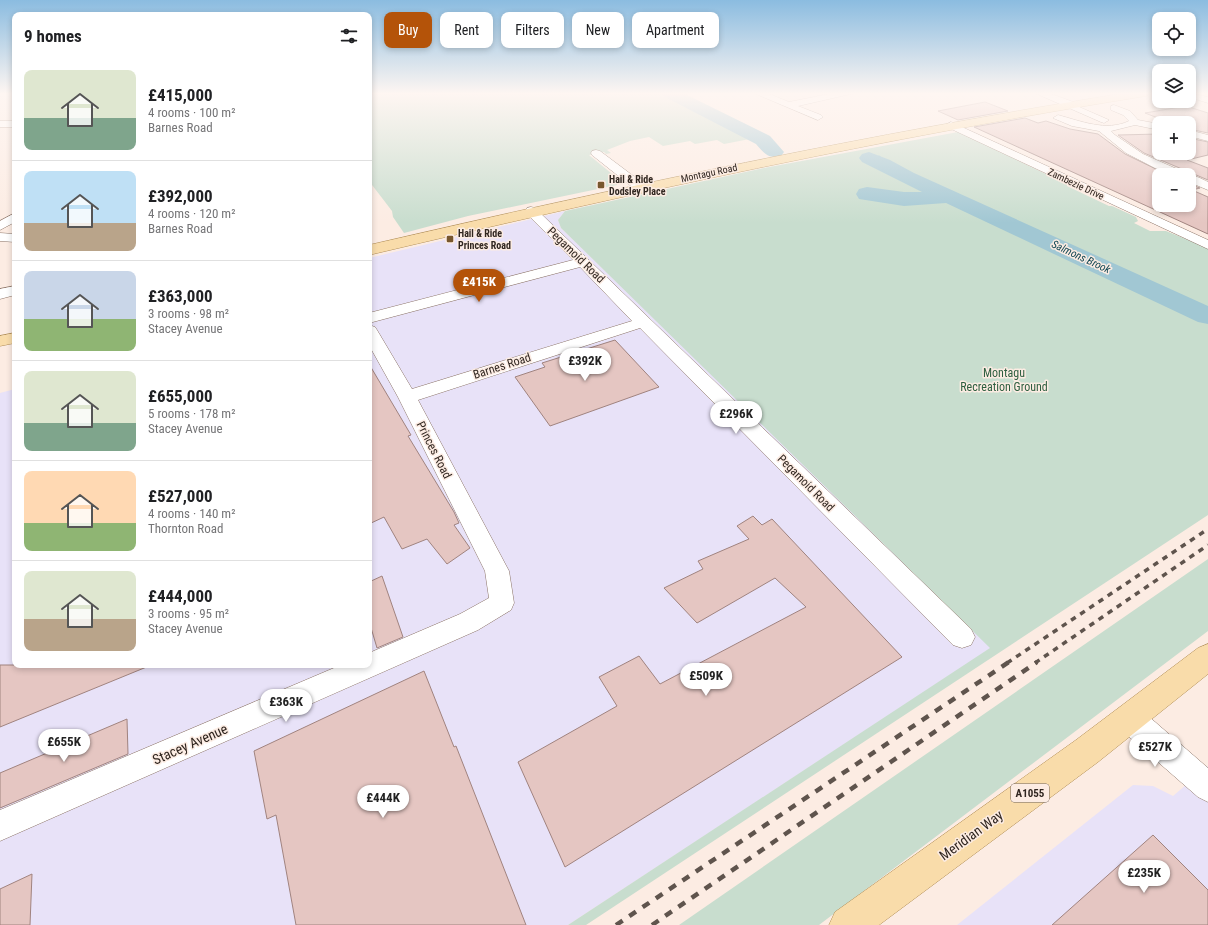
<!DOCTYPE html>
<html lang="en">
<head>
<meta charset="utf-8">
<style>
  :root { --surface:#fff; --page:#f6f6f6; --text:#202124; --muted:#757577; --line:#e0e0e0; --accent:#b45309 }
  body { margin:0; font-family:"Roboto Condensed",sans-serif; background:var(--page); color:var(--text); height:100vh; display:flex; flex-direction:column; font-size:15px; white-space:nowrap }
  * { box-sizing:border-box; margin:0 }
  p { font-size:13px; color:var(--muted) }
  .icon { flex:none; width:22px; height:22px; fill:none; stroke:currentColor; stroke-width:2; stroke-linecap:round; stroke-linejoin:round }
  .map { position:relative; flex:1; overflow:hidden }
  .panel { position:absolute; left:12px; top:12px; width:360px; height:656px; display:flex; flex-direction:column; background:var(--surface); border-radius:8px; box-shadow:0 2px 6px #0003 }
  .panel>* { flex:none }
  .guide { position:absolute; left:384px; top:12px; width:380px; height:36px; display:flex; gap:8px }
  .controls { position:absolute; left:1152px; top:12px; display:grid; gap:8px }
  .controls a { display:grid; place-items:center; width:44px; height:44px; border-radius:8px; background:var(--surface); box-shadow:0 2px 6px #0003; font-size:20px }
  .price { position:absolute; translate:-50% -34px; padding:0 9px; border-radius:14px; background:#fff; color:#222; font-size:13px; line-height:26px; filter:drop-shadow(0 1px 2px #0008) }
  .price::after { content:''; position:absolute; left:50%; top:24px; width:12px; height:9px; margin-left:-6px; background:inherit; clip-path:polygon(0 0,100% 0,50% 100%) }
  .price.selected { background:var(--accent); color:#fff }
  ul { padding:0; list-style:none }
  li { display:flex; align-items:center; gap:12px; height:100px; padding:0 12px }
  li+li { border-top:1px solid var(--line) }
  li span { display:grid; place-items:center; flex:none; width:112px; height:80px; border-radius:8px; color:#555 }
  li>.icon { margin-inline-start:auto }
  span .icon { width:48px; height:48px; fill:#fffc; stroke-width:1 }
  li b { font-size:17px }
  h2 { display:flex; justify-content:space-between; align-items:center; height:48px; padding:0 12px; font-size:17px }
  .chip { padding:0 14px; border-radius:8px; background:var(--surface); box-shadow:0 2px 6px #0003; font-size:14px; line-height:36px }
  .chip.selected { background:var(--accent); color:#fff }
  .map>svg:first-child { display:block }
</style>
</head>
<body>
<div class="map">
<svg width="1208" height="925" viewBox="0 0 1208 925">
  <rect width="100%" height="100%" fill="#fcece3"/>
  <path fill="#e8e2f8" d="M565 211 558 220 561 228 991 648 568 925H0V393L15 389V665H369V258Z
    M1208 766V925H957L1133 785 1153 786 1173 796Z"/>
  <path fill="#c8ddce" d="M369 93H666L755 138 724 144 717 140 695 144 690 141 663 146 649 137 630 141 607 150 611 153 606 154 604 152 589 155 617 178V185L468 216 404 233 393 217 392 211 369 181Z
    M958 132 1067 184V186L1109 206H1112L1136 217 1138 221 1134 223 1150 231H1166L1208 248V515L586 925H568L990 648 561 228 558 220 565 211 764 168Z
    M1208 559V631L819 925H679Z"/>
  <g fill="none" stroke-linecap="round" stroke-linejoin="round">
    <path stroke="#a1c7d3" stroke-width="3" d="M879 157 883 164"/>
    <path fill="#a1c7d3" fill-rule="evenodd" d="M661 93H683L770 136 784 152 781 156C768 159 764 153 756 144L663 96Z
      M869 152 890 160 914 173 1208 306V324L1198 322 946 203 904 206 859 199 856 194 859 189 867 187 904 192H922L862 162 859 158 862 154Z"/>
  </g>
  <path fill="#e5c6c2" stroke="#a0837f" d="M985 102 1008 111 958 120 938 111Z
    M1186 106 1208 113V133L1189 129V123H1171L1145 113Z
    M1025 118 1038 123 1046 121 1070 129 1098 134 1125 154 1168 175H1159V205H1189V184L1200 188 1192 190 1208 197V234L974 127Z
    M1159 134V153H1189V138L1208 142V155L1187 160 1208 168V180L1144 153 1118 135Z
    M615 340 659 387 550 426 515 377 545 367 542 363Z
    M369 364 411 435 408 436 454 512 459 523 454 525 470 548 447 564 427 539 402 549 384 517 369 524Z
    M753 516 762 525 772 519 902 657 565 867 518 762 617 706 599 677 639 656 660 684 806 607 775 578 697 623 664 588 703 569 698 561 749 539 737 526Z
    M382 576 403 637 377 648 369 621V582Z
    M0 665H149V666L0 727Z
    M424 671 454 747 456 746 526 925H296L276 815 267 819 254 751Z
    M127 719 128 754 0 808V773Z
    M1153 835 1208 890V925H1052Z
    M32 874 30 925H0V889Z"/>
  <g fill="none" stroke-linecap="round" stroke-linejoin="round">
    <g stroke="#8b7366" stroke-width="1">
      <path id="minor" d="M754 93H767L789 102 834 93H855L798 106 821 115 823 117 818 120Z
        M1035 93H1049L1076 103 1077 106 1109 120 1104 123 1101 122Z
        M1189 93 1208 97V103L1189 97Z
        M1114 105 1130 111 1138 120 1159 124V130L1135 125 1111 131 1115 135 1143 154 1186 173 1188 175C1195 175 1202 179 1208 182V190L1189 182V175H1172L1155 168 1126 153 1099 131 1072 126 1053 118 1058 115C1081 121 1106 132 1129 121L1123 115 1111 110V106Z
        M0 121H15V127H0Z
        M951 122 1208 240V249L947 127 946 125Z
        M1189 130 1208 135V141L1189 136Z
        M596 150 600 151 644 184 646 187 644 190H636L592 155 591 153 592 151Z
        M531 207 535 208 971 629 975 637 971 645 962 648 953 645 640 328 418 400 509 571 514 603 511 610 478 630 0 841V810L341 665H369V653L460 614 489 598 485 571 398 397 369 345V325L375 327 377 330 412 389 632 321 580 267 369 323V313L573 260 527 214 525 211 527 208Z
        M15 213V222L0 230V221Z
        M0 233 15 234V242L0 241Z
        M15 286V295L0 299V289Z
        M1129 704 1139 708 1208 768V802L1198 797 1119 728 1115 718 1119 708Z"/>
    </g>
    <g stroke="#b08d55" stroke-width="1">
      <path id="major" d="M1125 93H1151L1146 96C885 138 627 194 369 255V245C619 187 871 134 1125 93Z
        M15 333V343L0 346V336Z
        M1208 644V674L1098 762 879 925H829L835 912 1076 740 1198 648Z"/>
    </g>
    <use href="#minor" fill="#fff" fill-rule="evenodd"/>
    <use href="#major" fill="#f9dcaa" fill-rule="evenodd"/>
    <path stroke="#5f544d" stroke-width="3.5" stroke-dasharray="5.5 5.5" stroke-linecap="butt" d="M1007 663 1208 529
      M1035 663 1208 545"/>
    <path stroke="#5f544d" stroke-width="4.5" stroke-dasharray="8 8" stroke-linecap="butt" d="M616 925 1009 662
      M652 925 1037 662"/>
  </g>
  <linearGradient id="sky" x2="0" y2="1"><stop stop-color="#8bbce0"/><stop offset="0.42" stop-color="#fef6f2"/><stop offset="1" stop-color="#fef6f2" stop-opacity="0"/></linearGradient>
  <rect width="1208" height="223" fill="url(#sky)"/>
  <g fill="#78572e" stroke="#fcece3" stroke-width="1.5">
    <rect x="597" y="181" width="8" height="8" rx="2"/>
    <rect x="446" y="235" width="8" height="8" rx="2"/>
  </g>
  <g text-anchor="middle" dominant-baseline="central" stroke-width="3" stroke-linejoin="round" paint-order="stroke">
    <g font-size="10" fill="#302620" stroke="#fcece3">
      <text transform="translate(709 173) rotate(-12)">Montagu Road</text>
      <text transform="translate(1076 184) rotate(25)">Zambezie Drive</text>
    </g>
    <g font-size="10" font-weight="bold" fill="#302620" stroke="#fcece3" text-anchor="start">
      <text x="609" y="179">Hail &amp; Ride<tspan x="609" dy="12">Dodsley Place</tspan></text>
      <text x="458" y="233">Hail &amp; Ride<tspan x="458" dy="12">Princes Road</tspan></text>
    </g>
    <g font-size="11" font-style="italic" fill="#124856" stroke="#fcece3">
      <text transform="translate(1081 257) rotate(25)">Salmons Brook</text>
    </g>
    <rect fill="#fcece3" stroke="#6d615a" stroke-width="1" x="1011" y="784" width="38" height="18" rx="3"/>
    <g font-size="11" font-weight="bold" fill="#302620">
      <text x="1030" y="793">A1055</text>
    </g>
    <g font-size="12" fill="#302620" stroke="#fcece3">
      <text transform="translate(576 255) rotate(44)">Pegamoid Road</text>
      <text transform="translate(502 366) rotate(-18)">Barnes Road</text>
      <text transform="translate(434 450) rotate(63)">Princes Road</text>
      <text transform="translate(806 483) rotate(45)">Pegamoid Road</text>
    </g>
    <g font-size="12" fill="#2d5e3f" stroke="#fcece3">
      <text x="1004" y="373">Montagu<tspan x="1004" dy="14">Recreation Ground</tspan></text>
    </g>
    <g font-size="14" fill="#302620" stroke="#fcece3">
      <text transform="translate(190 744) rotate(-24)">Stacey Avenue</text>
      <text transform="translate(971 835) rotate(-36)">Meridian Way</text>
    </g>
  </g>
</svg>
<div class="controls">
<a><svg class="icon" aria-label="locate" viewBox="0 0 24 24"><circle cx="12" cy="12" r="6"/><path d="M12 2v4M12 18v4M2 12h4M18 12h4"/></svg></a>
<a><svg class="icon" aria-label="layers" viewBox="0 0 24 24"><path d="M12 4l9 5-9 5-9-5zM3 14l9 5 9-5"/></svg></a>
<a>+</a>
<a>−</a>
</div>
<b class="price selected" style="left:479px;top:303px">£415K</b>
<b class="price" style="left:585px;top:382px">£392K</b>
<b class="price" style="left:736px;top:435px">£296K</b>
<b class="price" style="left:706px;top:697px">£509K</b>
<b class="price" style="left:286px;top:723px">£363K</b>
<b class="price" style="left:64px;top:763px">£655K</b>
<b class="price" style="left:1155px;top:768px">£527K</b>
<b class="price" style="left:383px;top:819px">£444K</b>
<b class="price" style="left:1144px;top:894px">£235K</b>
<div class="guide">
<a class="chip selected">Buy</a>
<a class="chip">Rent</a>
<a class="chip">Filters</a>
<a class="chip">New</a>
<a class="chip">Apartment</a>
</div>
<section class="panel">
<h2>9 homes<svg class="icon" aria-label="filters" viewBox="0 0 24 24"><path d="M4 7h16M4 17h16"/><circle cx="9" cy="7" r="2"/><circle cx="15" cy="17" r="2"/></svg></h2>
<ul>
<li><span style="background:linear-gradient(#dfe7d0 60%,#7fa58c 0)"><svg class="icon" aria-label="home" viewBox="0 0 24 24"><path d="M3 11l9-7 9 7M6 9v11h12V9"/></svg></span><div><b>£415,000</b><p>4 rooms · 100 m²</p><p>Barnes Road</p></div></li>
<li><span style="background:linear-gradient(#bfe0f5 65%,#b9a48a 0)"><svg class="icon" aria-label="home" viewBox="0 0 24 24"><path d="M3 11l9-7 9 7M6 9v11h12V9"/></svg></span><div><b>£392,000</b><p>4 rooms · 120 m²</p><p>Barnes Road</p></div></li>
<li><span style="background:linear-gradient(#c9d6e8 60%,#8fb573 0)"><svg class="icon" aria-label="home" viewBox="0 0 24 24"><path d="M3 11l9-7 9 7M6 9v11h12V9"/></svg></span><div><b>£363,000</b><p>3 rooms · 98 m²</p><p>Stacey Avenue</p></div></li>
<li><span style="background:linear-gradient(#dfe7d0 65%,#7fa58c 0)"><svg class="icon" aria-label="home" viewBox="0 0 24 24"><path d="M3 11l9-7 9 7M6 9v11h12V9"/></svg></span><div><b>£655,000</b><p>5 rooms · 178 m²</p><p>Stacey Avenue</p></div></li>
<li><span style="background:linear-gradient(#ffd9b3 65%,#8fb573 0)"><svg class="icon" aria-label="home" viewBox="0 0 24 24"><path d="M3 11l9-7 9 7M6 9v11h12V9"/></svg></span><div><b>£527,000</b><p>4 rooms · 140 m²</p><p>Thornton Road</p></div></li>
<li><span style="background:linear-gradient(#dfe7d0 60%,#b9a48a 0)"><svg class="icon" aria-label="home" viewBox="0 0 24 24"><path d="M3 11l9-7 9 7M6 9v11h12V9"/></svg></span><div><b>£444,000</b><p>3 rooms · 95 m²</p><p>Stacey Avenue</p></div></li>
</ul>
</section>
</div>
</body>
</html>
